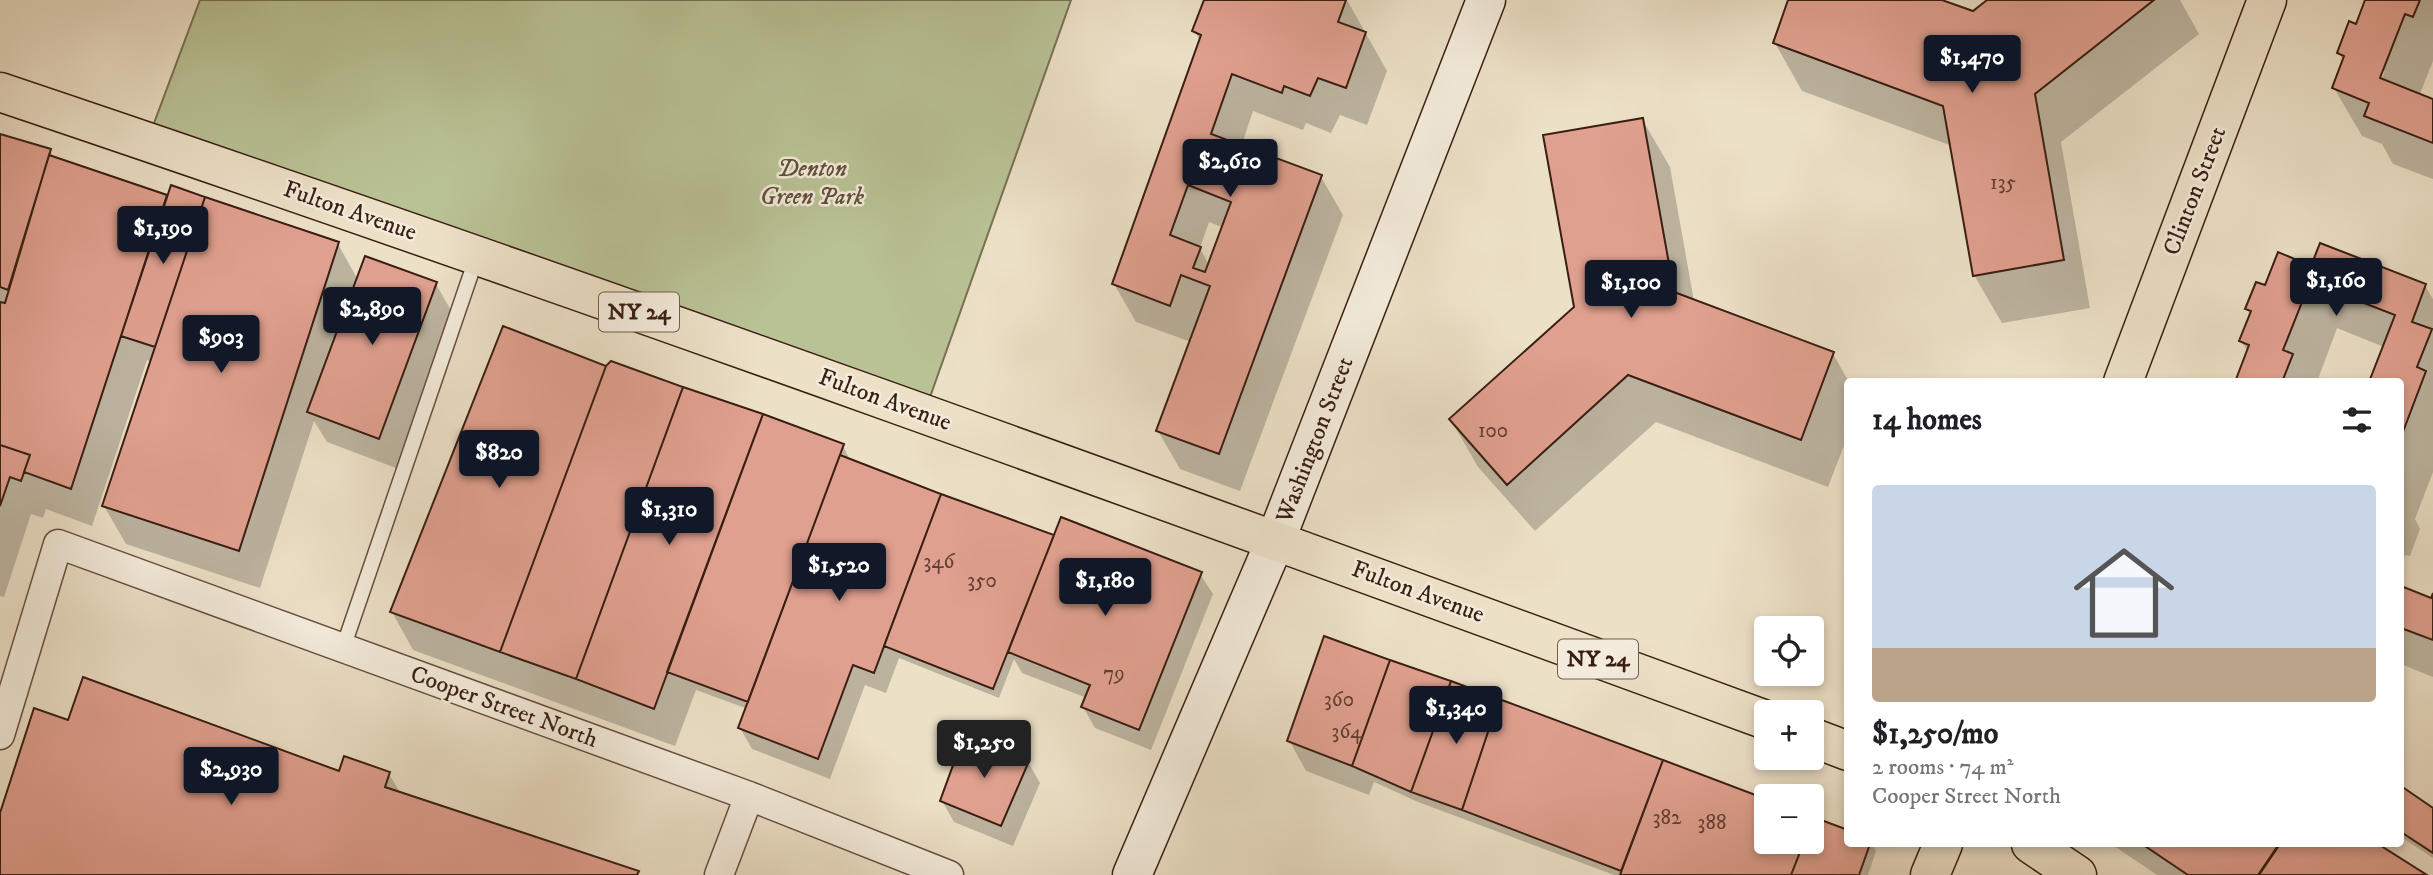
<!DOCTYPE html>
<html lang="en">
<head>
<meta charset="utf-8">
<style>
  :root { --surface:#fff; --page:#f6f6f6; --text:#202124; --muted:#757577; --accent:#111827 }
  body { margin:0; font-family:"IM FELL DW Pica",serif; background:var(--page); color:var(--text); height:100vh; display:flex; flex-direction:column; font-size:26px; white-space:nowrap }
  * { box-sizing:border-box; margin:0 }
  p { font-size:23px; color:var(--muted) }
  .icon { flex:none; width:38px; height:38px; fill:none; stroke:currentColor; stroke-width:2; stroke-linecap:round; stroke-linejoin:round }
  .map { position:relative; flex:1; overflow:hidden }
  .sheet { position:absolute; left:1844px; top:378px; width:560px; height:469px; display:flex; flex-direction:column; background:var(--surface); border-radius:7px; box-shadow:0 4px 10px #0003 }
  .sheet>* { flex:none }
  .tools { position:absolute; left:1754px; top:616px; display:grid; gap:14px }
  .tools a { display:grid; place-items:center; width:70px; height:70px; border-radius:7px; background:var(--surface); box-shadow:0 4px 10px #0003; font-size:35px }
  .price { position:absolute; translate:-50% -60px; padding:0 16px; border-radius:7px; background:var(--accent); color:#fff; font-size:23px; line-height:46px; filter:drop-shadow(0 2px 4px #0008) }
  .price::after { content:''; position:absolute; left:50%; top:42px; width:21px; height:16px; margin-left:-10px; background:inherit; clip-path:polygon(0 0,100% 0,50% 100%) }
  .price.active { background:#222; color:#fff }
  ul { padding:0; list-style:none }
  li { display:grid; align-content:center; gap:14px; height:371px; padding:0 28px }
  li span { display:grid; place-items:center; height:217px; border-radius:7px; color:#555 }
  li>.icon { margin-inline-start:auto }
  span .icon { width:126px; height:126px; fill:#fffc; stroke-width:1 }
  li b { font-size:30px }
  h2 { display:flex; justify-content:space-between; align-items:center; height:84px; padding:0 28px; font-size:30px }
  .map>svg:first-child { display:block }
</style>
</head>
<body>
<div class="map">
<svg width="2433" height="875" viewBox="0 0 2433 875">
  <rect width="100%" height="100%" fill="#ece0c7"/>
  <filter id="stains"><feTurbulence type="fractalNoise" baseFrequency=".00286" numOctaves="4"/><feColorMatrix values="0 0 0 0 .2 0 0 0 0 .09 0 0 0 0 .02 0 0 0 .5 -.17"/></filter>
  <radialGradient id="worn" r=".72"><stop offset=".6" stop-color="#630" stop-opacity="0"/><stop offset="1" stop-color="#630" stop-opacity=".3"/></radialGradient>
  <path fill="#b9c295" stroke="#797054" stroke-width="2" d="M200 0H1071L924 414 147 142Z"/>
  <path fill="#0003" fill-rule="evenodd" d="M1206 0H1347L1387 71 1367 125 1340 115 1331 133 1306 123 1303 130 1253 111 1241 147 1321 177 1343 215 1240 491 1180 469 1158 431 1191 342 1136 322 1114 284 1201 42 1194 30ZM1209 222 1224 228 1209 265 1200 248Z
    M1790 0H1937L1973 13 1990 0H2180L2199 34 2061 142 2090 308 2002 323 1974 275 1952 146 1802 91 1775 43Z
    M2367 0H2433V61L2419 96 2433 101V179L2393 164 2382 144 2362 136 2334 88 2344 62 2339 53 2356 26ZM2381 71H2385L2378 87Z
    M1642 119 1670 167 1694 301 1833 354 1849 382 1848 435 1828 487 1656 422 1535 531 1478 467 1451 420 1576 308Z
    M0 135 50 151 54 158 166 197 168 200 172 187 338 244 358 280 436 284 453 314 396 468 327 442 314 421 260 588 126 544 104 506 152 362 147 360 92 526 46 509 43 518 31 514 4 597 0 596Z
    M2312 268 2425 286 2433 299V472L2415 519 2420 529 2410 556 2405 555 2401 565V382L2384 347 2337 328 2317 382H2237L2248 352 2241 341 2251 316 2247 309 2266 287Z
    M607 368 843 446 848 456 847 460 1053 537 1200 574 1213 594 1151 750 1095 728 1083 707 1087 698 1022 673 1014 659 999 698 899 658 886 693 865 685 830 779 752 749 740 728 748 709 696 690 675 746 413 650 392 612Z
    M2401 588 2433 598V677L2401 664Z
    M1390 662 1766 801V842H1811V818L1848 832V844H1872L1876 851 1868 875H1614L1418 802 1374 782 1369 795 1306 771 1289 740Z
    M70 722 341 773 389 774 401 794 637 872 639 875H0V818Z
    M1028 762 1040 783 1013 846 954 822 942 801Z
    M2401 789 2433 810V858L2401 837Z
    M2111 844H2375L2424 875H2157Z"/>
  <path fill="#e0a08f" stroke="#391e13" stroke-width="2" fill-rule="evenodd" d="M1204 0H1346L1338 22 1366 32 1346 88 1318 78 1310 96 1284 86 1282 93 1232 74 1211 134 1322 175 1219 454 1156 431 1210 286 1181 275 1170 306 1112 284 1201 35 1192 31ZM1188 185 1231 202 1205 272 1193 268 1201 247 1170 235Z
    M1788 0H1942L1973 11 1987 0H2154L2035 94 2064 260 1973 276 1943 106 1773 43Z
    M2365 0H2420L2413 17 2405 14 2380 78 2433 99V143L2364 116 2369 103 2332 88 2344 56 2337 53 2349 21 2356 24Z
    M1643 118 1674 292 1834 352 1801 440 1628 375 1507 485 1449 419 1574 307 1543 135Z
    M0 134 51 149 8 290 0 287Z
    M49 155 167 195 71 489 24 472 30 455 0 445V302L5 303Z
    M171 185 205 197 155 347 121 336Z
    M205 197 339 242 239 551 102 506Z
    M2320 243 2426 284 2412 322 2432 329 2417 367 2426 371 2401 437V382H2369L2395 315 2310 282 2283 350 2293 354 2282 382H2235L2249 345 2239 341 2251 311 2245 309 2256 282 2265 285 2278 252 2311 266Z
    M365 256 437 282 379 439 307 412Z
    M503 326 606 366 500 652 390 612Z
    M611 361 683 387 576 679 500 652 606 366Z
    M683 387 763 414 654 709 576 679Z
    M763 414 844 444 748 702 667 672Z
    M0 445 30 455 21 481 10 477 0 506Z
    M840 455 941 494 874 673 853 665 818 759 738 728Z
    M941 494 1054 535 993 689 884 646Z
    M1061 517 1202 572 1139 730 1081 707 1090 685 1008 652Z
    M2401 586 2431 598 2433 593V640L2401 628Z
    M1324 636 1390 660 1352 766 1287 741Z
    M1390 660 1451 681 1411 792 1352 766Z
    M83 677 339 771 344 756 390 772 385 787 639 871 637 875H0V813L34 708 68 720Z
    M1451 681 1499 699 1462 810 1411 792Z
    M1499 699 1663 760 1621 871 1462 810Z
    M964 735 1029 761 1001 826 940 801Z
    M1663 760 1766 799V842H1804L1791 875H1620Z
    M2401 786 2433 808V853L2401 832Z
    M1813 817 1848 830V844H1870L1859 875H1791L1804 842H1811Z
    M2142 844H2279L2258 875H2188Z
    M2280 844H2378L2427 875H2259Z"/>
  <g fill="none" stroke-linecap="round" stroke-linejoin="round">
    <g stroke="#664e40" stroke-width="17">
      <path id="service" d="M343 648 476 259"/>
    </g>
    <g stroke="#664e40" stroke-width="31">
      <path id="minor" d="M0 735 58 544 749 796 949 875
        M719 875 749 796"/>
    </g>
    <g stroke="#391e13" stroke-width="41">
      <path id="secondary" d="M1132 875 1276 539 1486 0"/>
    </g>
    <g stroke="#391e13" stroke-width="41">
      <path id="primary" d="M0 92C592 291 1179 505 1766 720
        M2123 382 2267 0
        M1811 737 1848 751
        M2031 844 2077 875
        M1930 875 1943 844"/>
    </g>
    <use href="#service" stroke="#f3ebdb" stroke-width="14"/>
    <use href="#minor" stroke="#f3ebdb" stroke-width="28"/>
    <use href="#secondary" stroke="#f3ebdb" stroke-width="38"/>
    <use href="#primary" stroke="#ece0c7" stroke-width="38"/>
  </g>
  <g text-anchor="middle" dominant-baseline="central" stroke-width="5" stroke-linejoin="round" paint-order="stroke">
    <g font-size="21" fill="#633e32">
      <text x="2003" y="183">135</text>
      <text x="1493" y="431">100</text>
      <text x="939" y="562">346</text>
      <text x="982" y="581">350</text>
      <text x="1114" y="674">79</text>
      <text x="1339" y="700">360</text>
      <text x="1347" y="732">364</text>
      <text x="1667" y="818">382</text>
      <text x="1712" y="823">388</text>
    </g>
    <g fill="#f3ebdb" stroke="#715c4f" stroke-width="2">
      <rect x="599" y="292.5" width="80" height="39" rx="5"/>
      <rect x="1558" y="639.5" width="80" height="39" rx="5"/>
    </g>
    <g font-size="23" font-weight="bold" fill="#391e13">
      <text x="639" y="312">NY 24</text>
      <text x="1598" y="659">NY 24</text>
    </g>
    <g font-size="24" font-style="italic" fill="#5f4f3a" stroke="#f3ebdb">
      <text x="812" y="169">Denton<tspan x="812" dy="28">Green Park</tspan></text>
    </g>
    <g font-size="24" fill="#391e13" stroke="#f3ebdb">
      <text transform="translate(2195 191) rotate(-69)">Clinton Street</text>
      <text transform="translate(350 211) rotate(19)">Fulton Avenue</text>
      <text transform="translate(885 400) rotate(20)">Fulton Avenue</text>
      <text transform="translate(1315 440) rotate(-69)">Washington Street</text>
      <text transform="translate(1418 592) rotate(20)">Fulton Avenue</text>
      <text transform="translate(504 707) rotate(20)">Cooper Street North</text>
    </g>
  </g>
  <rect width="100%" height="100%" filter="url(#stains)"/>
  <rect width="100%" height="100%" fill="url(#worn)"/>
</svg>
<div class="tools">
<a><svg class="icon" aria-label="locate" viewBox="0 0 24 24"><circle cx="12" cy="12" r="6"/><path d="M12 2v4M12 18v4M2 12h4M18 12h4"/></svg></a>
<a>+</a>
<a>−</a>
</div>
<b class="price" style="left:1972px;top:95px">$1,470</b>
<b class="price" style="left:1230px;top:199px">$2,610</b>
<b class="price" style="left:163px;top:266px">$1,190</b>
<b class="price" style="left:2336px;top:318px">$1,160</b>
<b class="price" style="left:1631px;top:320px">$1,100</b>
<b class="price" style="left:372px;top:347px">$2,890</b>
<b class="price" style="left:221px;top:375px">$903</b>
<b class="price" style="left:499px;top:490px">$820</b>
<b class="price" style="left:669px;top:547px">$1,310</b>
<b class="price" style="left:839px;top:603px">$1,520</b>
<b class="price" style="left:1105px;top:618px">$1,180</b>
<b class="price" style="left:1456px;top:746px">$1,340</b>
<b class="price active" style="left:984px;top:780px">$1,250</b>
<b class="price" style="left:231px;top:807px">$2,930</b>
<section class="sheet">
<h2>14 homes<svg class="icon" aria-label="filters" viewBox="0 0 24 24"><path d="M4 7h16M4 17h16"/><circle cx="9" cy="7" r="2"/><circle cx="15" cy="17" r="2"/></svg></h2>
<ul>
<li><span style="background:linear-gradient(#c9d6e8 75%,#b9a48a 0)"><svg class="icon" aria-label="home" viewBox="0 0 24 24"><path d="M3 11l9-7 9 7M6 9v11h12V9"/></svg></span><div><b>$1,250/mo</b><p>2 rooms · 74 m²</p><p>Cooper Street North</p></div></li>
</ul>
</section>
</div>
</body>
</html>
